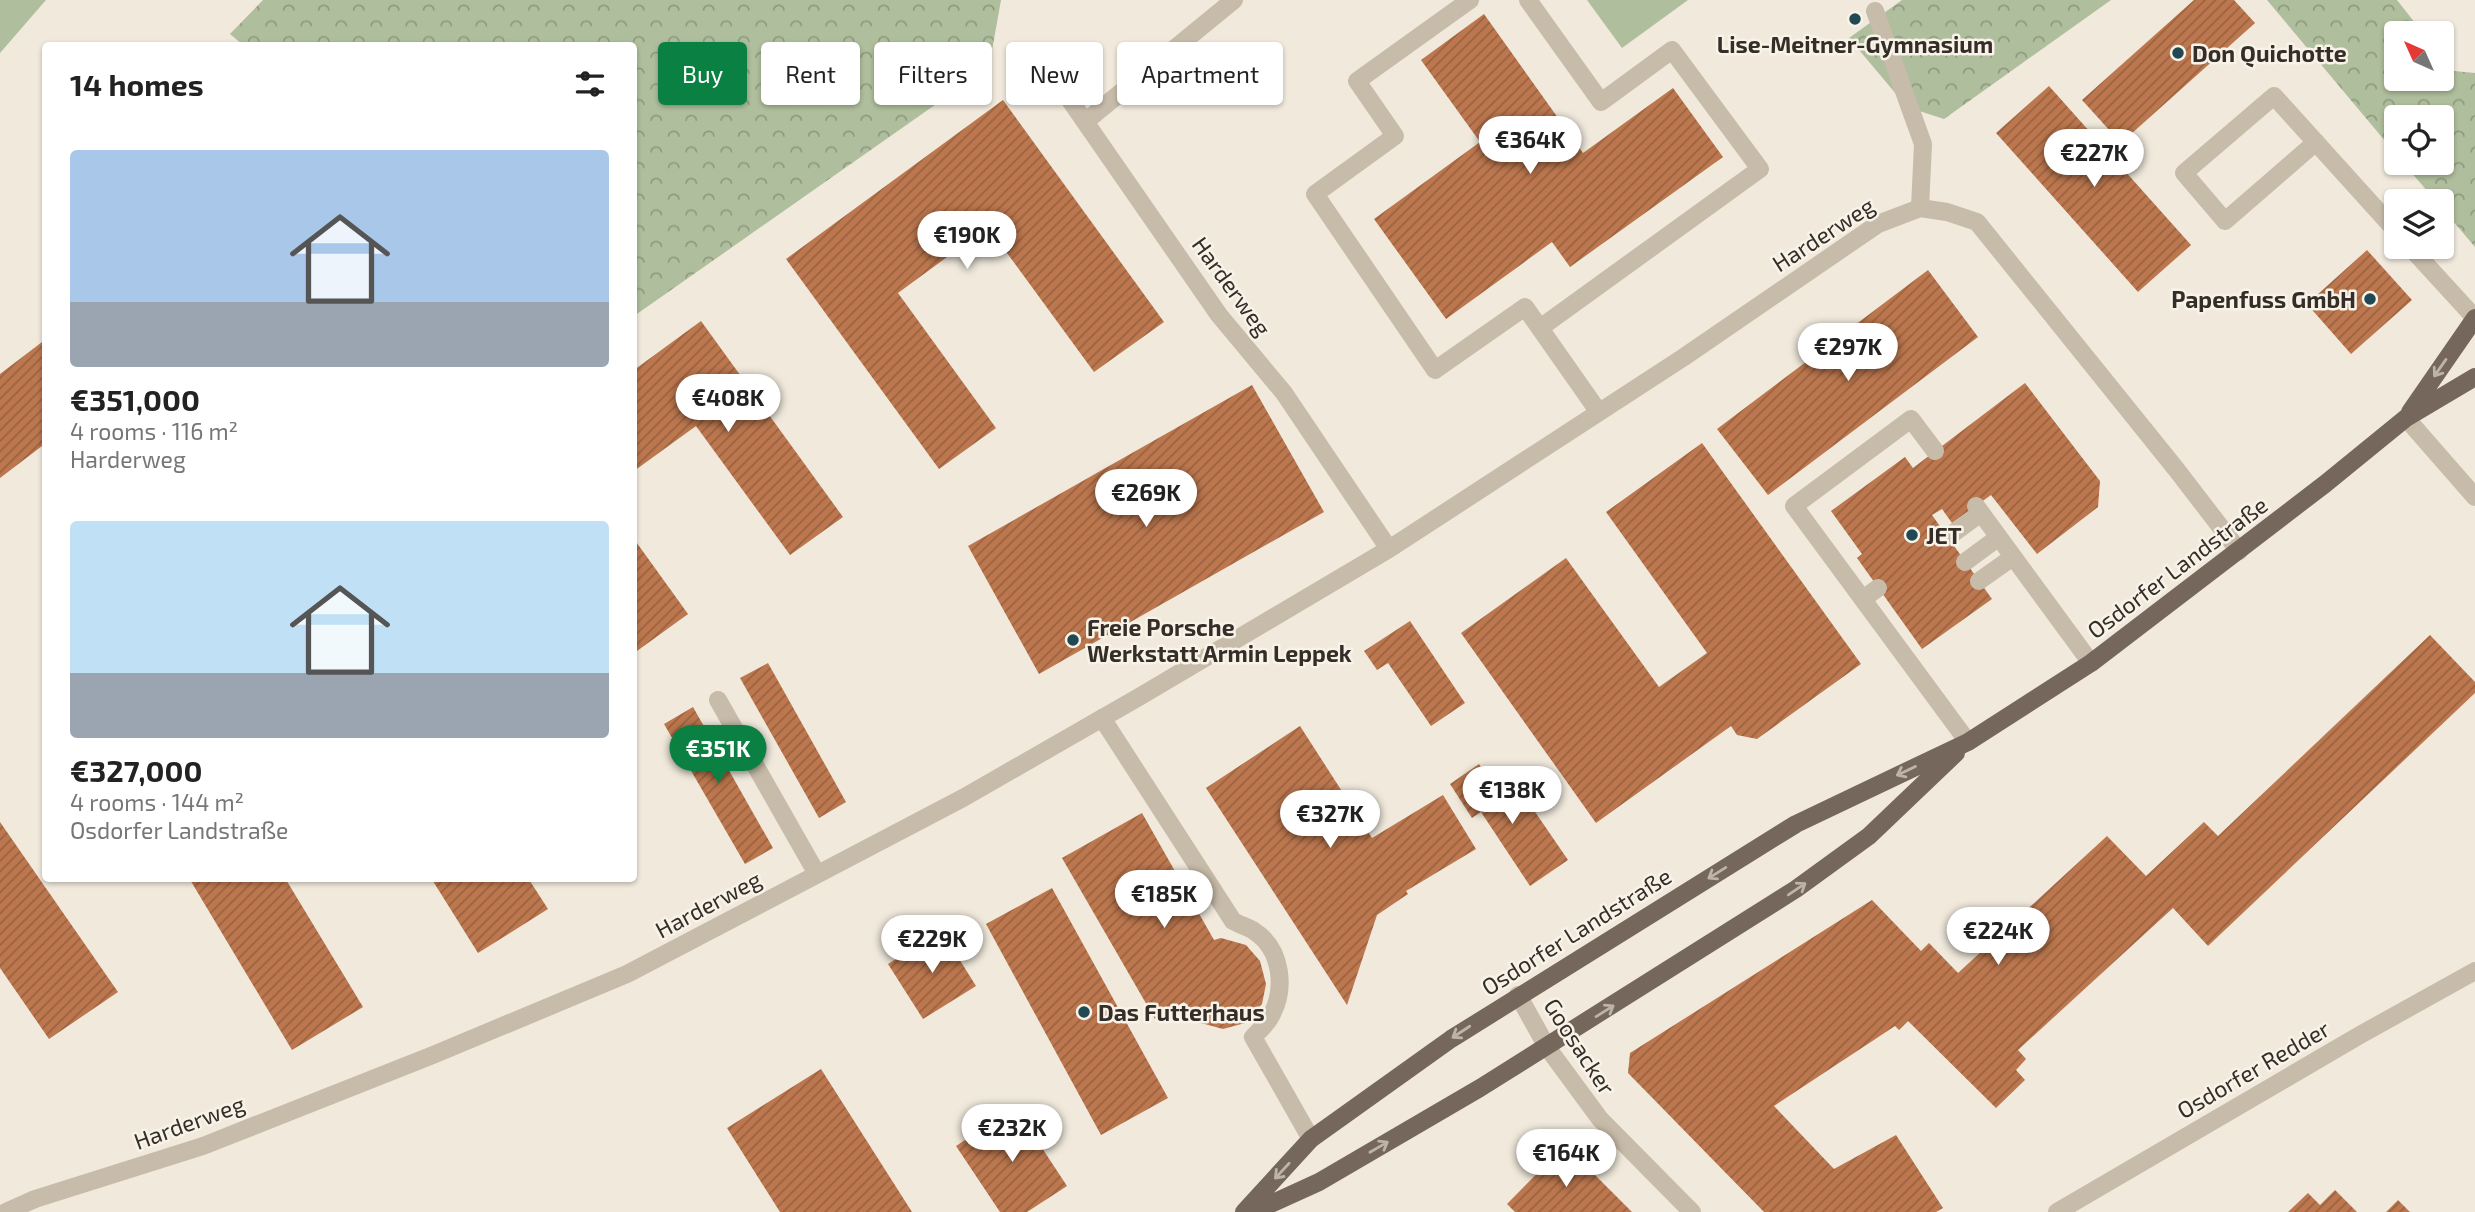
<!DOCTYPE html>
<html lang="en">
<head>
<meta charset="utf-8">
<style>
  :root { --surface:#fff; --page:#f2f2f2; --text:#222; --muted:#767676; --accent:#0b8043 }
  body { margin:0; font-family:"Exo 2",sans-serif; background:var(--page); color:var(--text); height:100vh; display:flex; flex-direction:column; font-size:26px; white-space:nowrap }
  * { box-sizing:border-box; margin:0 }
  p { font-size:23px; color:var(--muted) }
  .icon { flex:none; width:38px; height:38px; fill:none; stroke:currentColor; stroke-width:2; stroke-linecap:round; stroke-linejoin:round }
  .map { position:relative; flex:1; overflow:hidden }
  .panel { position:absolute; left:42px; top:42px; width:595px; height:840px; display:flex; flex-direction:column; background:var(--surface); border-radius:7px; box-shadow:0 2px 5px #0004 }
  .panel>* { flex:none }
  .top-card { position:absolute; left:658px; top:42px; width:665px; height:63px; display:flex; gap:14px }
  .needle { width:46px; rotate:315deg }
  .buttons { position:absolute; left:2384px; top:21px; display:grid; gap:14px }
  .buttons a { display:grid; place-items:center; width:70px; height:70px; border-radius:7px; background:var(--surface); box-shadow:0 2px 5px #0004; font-size:35px }
  .price { position:absolute; translate:-50% -60px; padding:0 16px; border-radius:24px; background:#fff; color:#222; font-size:23px; line-height:46px; filter:drop-shadow(0 2px 4px #0008) }
  .price::after { content:''; position:absolute; left:50%; top:42px; width:21px; height:16px; margin-left:-10px; background:inherit; clip-path:polygon(0 0,100% 0,50% 100%) }
  .price.on { background:var(--accent); color:#fff }
  ul { padding:0; list-style:none }
  li { display:grid; align-content:center; gap:14px; height:371px; padding:0 28px }
  li span { display:grid; place-items:center; height:217px; border-radius:7px; color:#555 }
  li>.icon { margin-inline-start:auto }
  span .icon { width:126px; height:126px; fill:#fffc; stroke-width:1 }
  li b { font-size:30px }
  h2 { display:flex; justify-content:space-between; align-items:center; height:84px; padding:0 28px; font-size:30px }
  .chip { padding:0 24px; border-radius:7px; background:var(--surface); box-shadow:0 2px 5px #0004; font-size:24px; line-height:63px }
  .chip.on { background:var(--accent); color:#fff }
  .map>svg:first-child { display:block }
</style>
</head>
<body>
<div class="map">
<svg width="2475" height="1212" viewBox="0 0 2475 1212">
  <defs>
    <pattern id="park-crowns" width="20" height="18" patternUnits="userSpaceOnUse" patternTransform="scale(1.75)"><rect width="20" height="18" fill="#afbe9d"/><path d="M2 6a3 3 0 1 1 6 0M12 15a3 3 0 1 1 6 0" fill="none" stroke="#8f9b80"/></pattern>
    <pattern id="building-hatch" width="6" height="6" patternUnits="userSpaceOnUse" patternTransform="scale(1.75)"><rect width="6" height="6" fill="#bc774e"/><path d="M-1 1l2-2M0 6l6-6M5 7l2-2" fill="none" stroke="#9a6241"/></pattern>
  </defs>
  <rect width="100%" height="100%" fill="#f0e9dc"/>
  <path fill="#afbe9d" d="M0 0H46L0 53Z
    M1587 0H1688L1622 48Z"/>
  <path fill="url(#park-crowns)" d="M263 0H1001L989 67 634 316V46L243 45 230 34Z
    M1902 0H2111L1944 119 1907 107 1849 38Z
    M2267 0H2397L2423 33H2396V79H2441V56L2454 71 2475 73V247L2441 207V201H2436L2403 163H2441V117H2396V154Z"/>
  <path fill="url(#building-hatch)" d="M2194 0H2234L2255 23 2121 143 2082 100Z
    M1484 14 1583 153 1673 88 1723 157 1570 267 1552 242 1446 319 1374 219 1480 142 1421 60Z
    M2049 86 2191 245 2138 292 1996 133Z
    M1003 100 1164 322 1094 372 988 227 898 293 996 428 939 469 786 259Z
    M2367 250 2412 300 2351 354 2307 304Z
    M1928 270 1978 337 1768 495 1717 429Z
    M701 321 843 517 790 555 696 426 634 471V370Z
    M46 339V443L0 478V374Z
    M2025 383 2100 481 2098 507 2037 554 1991 495 1952 523 1942 509 1932 515 1992 599 1922 649 1857 558 1862 554 1831 511 1905 457 1913 468Z
    M1252 385 1324 512 1039 674 968 546Z
    M1702 443 1861 664 1757 739 1737 735 1731 726 1596 823 1461 633 1566 558 1659 687 1707 653 1606 512Z
    M634 539 688 614 637 651 634 647Z
    M1410 621 1465 703 1431 726 1388 663 1377 670 1364 651Z
    M2430 635 2475 682V693L2208 946 2173 908 2018 1050 2026 1059 2016 1070 2025 1080 1996 1108 1908 1021 1899 1030 1895 1026 1774 1106 1834 1169 1896 1135 1943 1208 1936 1212H1764L1628 1073 1630 1053 1872 900 1921 951 1929 943 1958 973 2107 836 2146 876 2204 822 2218 836Z
    M768 663 846 802 819 818 740 678Z
    M693 707 773 848 745 864 664 724Z
    M1300 726 1372 838 1443 795 1476 849 1406 891 1408 894 1377 915 1347 1005 1206 788Z
    M1479 764 1492 785 1483 791 1492 804 1518 787 1568 860 1530 886 1481 812 1472 818 1450 784Z
    M1142 813 1214 940 1221 938 1246 945 1260 961 1266 984 1262 1004 1245 1023 1223 1029 1201 1023 1184 1002 1155 1019 1062 858Z
    M0 822 118 992 49 1039 0 968Z
    M189 878H285L363 1007 292 1050Z
    M431 878H528L548 909 478 953Z
    M1052 888 1168 1098 1101 1135 986 924Z
    M941 930 976 986 923 1019 888 964Z
    M821 1069 912 1212H780L727 1128Z
    M1015 1107 1067 1186 1027 1212H1000L956 1146Z
    M1565 1145 1632 1212H1515L1507 1204Z
    M2335 1190 2357 1212H2288L2308 1193 2320 1205Z
    M2398 1200 2410 1212H2386Z"/>
  <g fill="none" stroke-linecap="round" stroke-linejoin="round">
    <path stroke="#c7bba9" stroke-width="18" d="M1470 0 1357 81 1395 136 1315 194 1435 370 1525 307 1598 411
      M1528 0 1601 102 1672 50 1760 169 1540 328
      M1875 11 1923 144 1920 208
      M1086 121 1234 0
      M2316 142 2225 221 2184 173 2274 96 2396 231
      M2410 247 2475 318
      M2406 418 2475 497
      M1935 451 1911 419 1794 506 1968 742
      M1976 506 2091 663
      M1948 537 1981 513
      M1965 562 1999 537
      M1979 581 2013 557
      M1863 599 1878 588
      M718 700 817 874
      M1102 718 1233 921C1240 925 1248 927 1254 931 1282 949 1286 989 1271 1016 1267 1024 1259 1031 1253 1037L1311 1139"/>
    <path stroke="#c7bba9" stroke-width="18" d="M1036 51 1219 315 1284 393 1389 549
      M1518 995 1547 1047 1600 1119 1692 1212
      M6 1212 35 1199 203 1146 433 1055 627 974 963 798 1139 697 1389 549 1684 357 1878 224 1920 208 1947 212 1977 222 2176 469 2239 551
      M2057 1212 2360 1035 2475 971"/>
    <path stroke="#75675b" stroke-width="18" d="M2410 412 2475 318
      M1244 1212 1311 1139 1451 1039 1796 824 1968 742 2091 663 2325 484 2406 418 2475 377
      M1253 1212 1319 1182 1480 1088 1796 889 1869 836 1956 753"/>
  </g>
  <defs><path id="oneway-shaft" d="M-6 0H5M1.5-3L5.5 0L1.5 3" fill="none" stroke-width="1.6" stroke-linecap="round" stroke-linejoin="round" transform="scale(1.75)"/></defs>
  <g stroke="#bdb4a9">
    <use href="#oneway-shaft" transform="translate(2440 368) rotate(125)"/>
    <use href="#oneway-shaft" transform="translate(1906 771) rotate(154)"/>
    <use href="#oneway-shaft" transform="translate(1717 873) rotate(148)"/>
    <use href="#oneway-shaft" transform="translate(1797 889) rotate(-34)"/>
    <use href="#oneway-shaft" transform="translate(1605 1011) rotate(-32)"/>
    <use href="#oneway-shaft" transform="translate(1461 1032) rotate(147)"/>
    <use href="#oneway-shaft" transform="translate(1379 1147) rotate(-30)"/>
    <use href="#oneway-shaft" transform="translate(1282 1171) rotate(133)"/>
  </g>
  <g fill="#214953" stroke="#f8f3e8" stroke-width="2.5">
    <circle cx="1855" cy="19" r="7"/>
    <circle cx="2178" cy="53" r="7"/>
    <circle cx="2370" cy="299" r="7"/>
    <circle cx="1912" cy="535" r="7"/>
    <circle cx="1073" cy="640" r="7"/>
    <circle cx="1084" cy="1012" r="7"/>
  </g>
  <g text-anchor="middle" dominant-baseline="central" stroke-width="5" stroke-linejoin="round" paint-order="stroke">
    <g font-size="23" font-weight="bold" fill="#352e28" stroke="#f8f3e8" text-anchor="start">
      <text x="1855" y="44" text-anchor="middle">Lise-Meitner-Gymnasium</text>
      <text x="2192" y="53">Don Quichotte</text>
      <text x="2356" y="299" text-anchor="end">Papenfuss GmbH</text>
      <text x="1926" y="535">JET</text>
      <text x="1087" y="627">Freie Porsche<tspan x="1087" dy="26">Werkstatt Armin Leppek</tspan></text>
      <text x="1098" y="1012">Das Futterhaus</text>
    </g>
    <g font-size="23" fill="#352e28" stroke="#f8f3e8">
      <text transform="translate(1823 234) rotate(-33)">Harderweg</text>
      <text transform="translate(1232 286) rotate(54)">Harderweg</text>
      <text transform="translate(2177 567) rotate(-37)">Osdorfer Landstraße</text>
      <text transform="translate(708 904) rotate(-28)">Harderweg</text>
      <text transform="translate(1576 931) rotate(-32)">Osdorfer Landstraße</text>
      <text transform="translate(1580 1046) rotate(57)">Goosacker</text>
      <text transform="translate(2253 1069) rotate(-30)">Osdorfer Redder</text>
      <text transform="translate(189 1122) rotate(-20)">Harderweg</text>
    </g>
  </g>
</svg>
<div class="buttons">
<a><svg class="needle" viewBox="-14 -14 28 28"><path d="M0-13l5 13h-10z" fill="#e53935"/><path d="M0 13l5-13h-10z" fill="#767676"/></svg></a>
<a><svg class="icon" aria-label="locate" viewBox="0 0 24 24"><circle cx="12" cy="12" r="6"/><path d="M12 2v4M12 18v4M2 12h4M18 12h4"/></svg></a>
<a><svg class="icon" aria-label="layers" viewBox="0 0 24 24"><path d="M12 4l9 5-9 5-9-5zM3 14l9 5 9-5"/></svg></a>
</div>
<b class="price" style="left:1530px;top:176px">€364K</b>
<b class="price" style="left:2094px;top:189px">€227K</b>
<b class="price" style="left:967px;top:271px">€190K</b>
<b class="price" style="left:1848px;top:383px">€297K</b>
<b class="price" style="left:728px;top:434px">€408K</b>
<b class="price" style="left:1146px;top:529px">€269K</b>
<b class="price on" style="left:718px;top:785px">€351K</b>
<b class="price" style="left:1512px;top:826px">€138K</b>
<b class="price" style="left:1330px;top:850px">€327K</b>
<b class="price" style="left:1164px;top:930px">€185K</b>
<b class="price" style="left:1998px;top:967px">€224K</b>
<b class="price" style="left:932px;top:975px">€229K</b>
<b class="price" style="left:1012px;top:1164px">€232K</b>
<b class="price" style="left:1566px;top:1189px">€164K</b>
<div class="top-card">
<a class="chip on">Buy</a>
<a class="chip">Rent</a>
<a class="chip">Filters</a>
<a class="chip">New</a>
<a class="chip">Apartment</a>
</div>
<section class="panel">
<h2>14 homes<svg class="icon" aria-label="filters" viewBox="0 0 24 24"><path d="M4 7h16M4 17h16"/><circle cx="9" cy="7" r="2"/><circle cx="15" cy="17" r="2"/></svg></h2>
<ul>
<li><span style="background:linear-gradient(#a9c7e8 70%,#9aa5b1 0)"><svg class="icon" aria-label="home" viewBox="0 0 24 24"><path d="M3 11l9-7 9 7M6 9v11h12V9"/></svg></span><div><b>€351,000</b><p>4 rooms · 116 m²</p><p>Harderweg</p></div></li>
<li><span style="background:linear-gradient(#bfe0f5 70%,#9aa5b1 0)"><svg class="icon" aria-label="home" viewBox="0 0 24 24"><path d="M3 11l9-7 9 7M6 9v11h12V9"/></svg></span><div><b>€327,000</b><p>4 rooms · 144 m²</p><p>Osdorfer Landstraße</p></div></li>
</ul>
</section>
</div>
</body>
</html>
